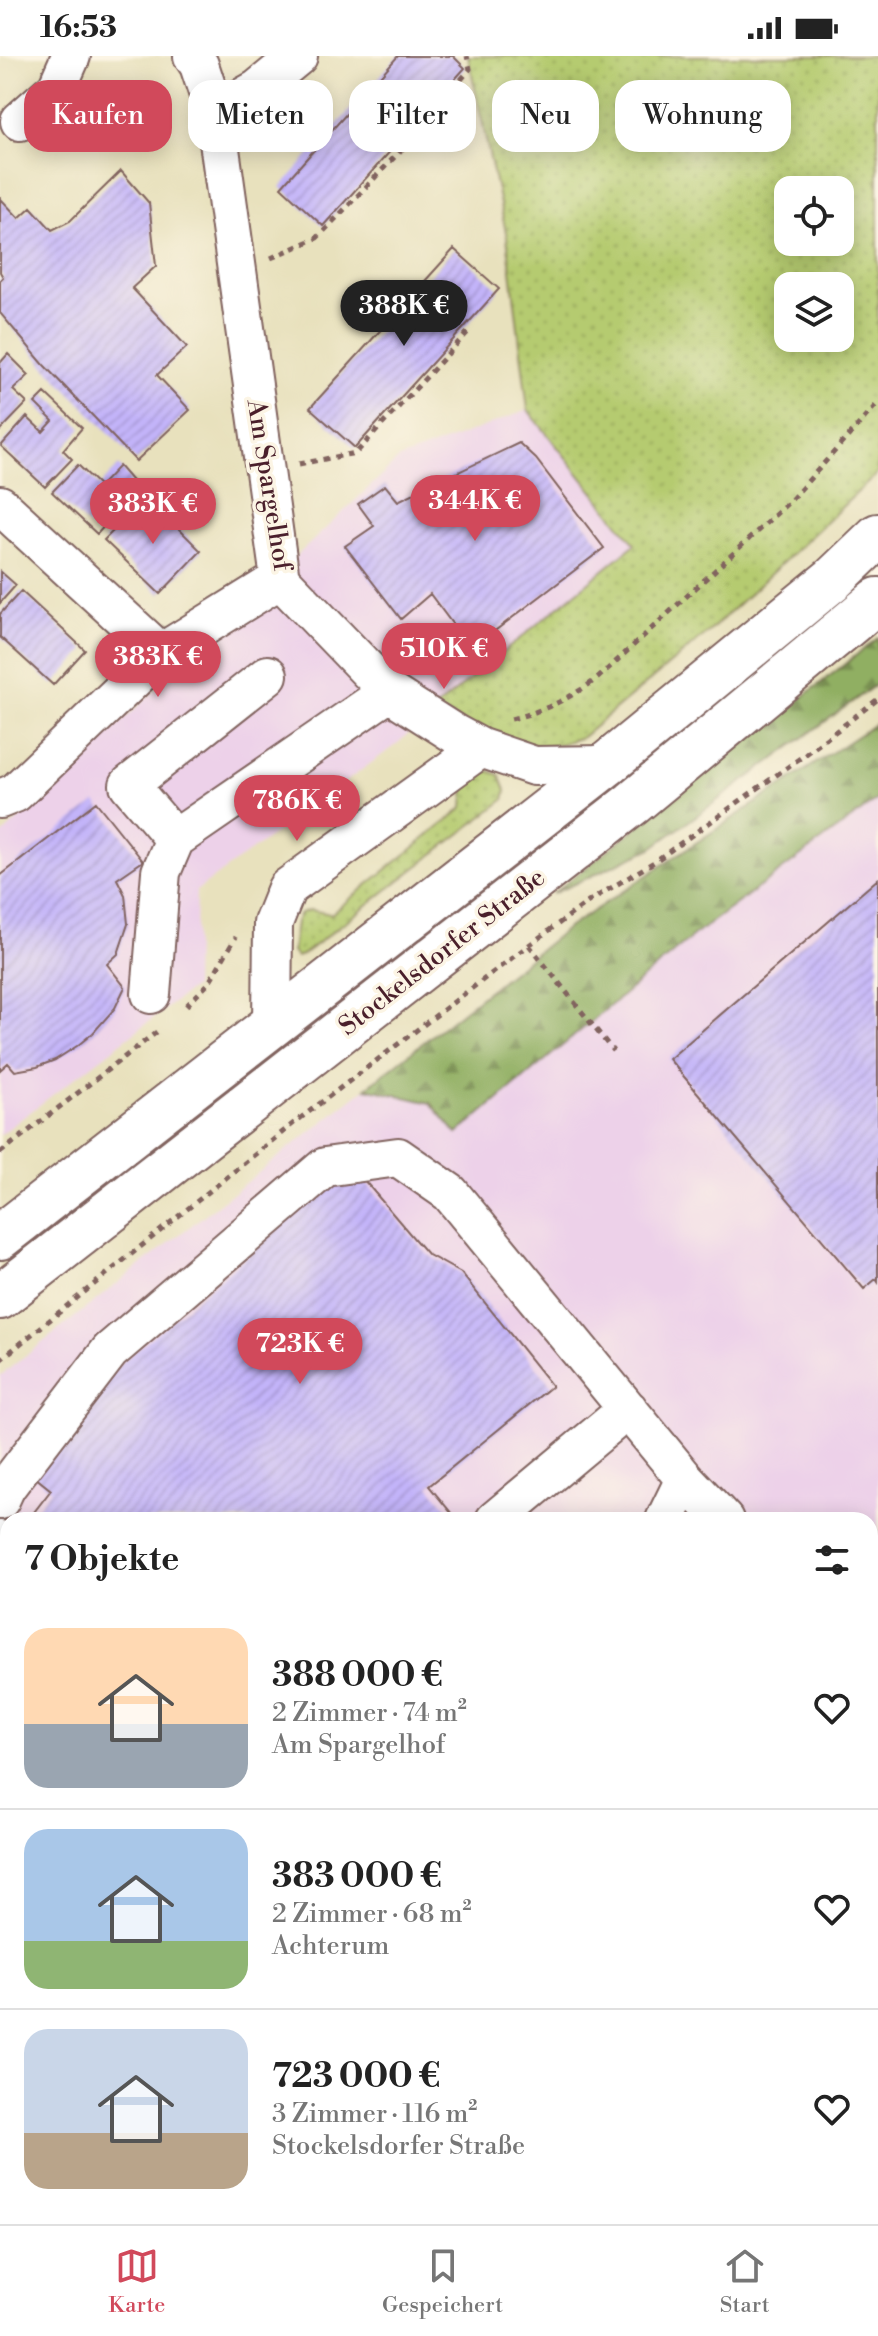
<!DOCTYPE html>
<html lang="de">
<head>
<meta charset="utf-8">
<style>
  :root { --surface:#fff; --page:#f2f2f2; --text:#222; --muted:#767676; --line:#e0e0e0; --accent:#d1495b }
  body { margin:0; font-family:"Libre Bodoni",serif; background:var(--page); color:var(--text); height:100vh; display:flex; flex-direction:column; font-size:30px; white-space:nowrap }
  * { box-sizing:border-box; margin:0 }
  p { font-size:26px; color:var(--muted) }
  .icon { flex:none; width:44px; height:44px; fill:none; stroke:currentColor; stroke-width:2; stroke-linecap:round; stroke-linejoin:round }
  .map { position:relative; flex:1; overflow:hidden }
  .details { position:absolute; left:0px; top:1456px; width:878px; height:712px; display:flex; flex-direction:column; background:var(--surface); border-radius:24px 24px 0 0; box-shadow:0 4px 20px #0003 }
  .details>* { flex:none }
  .banner { position:absolute; left:24px; top:24px; width:830px; height:72px; display:flex; gap:16px }
  .fabs { position:absolute; left:774px; top:120px; display:grid; gap:16px }
  .fabs a { display:grid; place-items:center; width:80px; height:80px; border-radius:16px; background:var(--surface); box-shadow:0 4px 20px #0003; font-size:40px }
  .price { position:absolute; translate:-50% -68px; padding:0 18px; border-radius:28px; background:var(--accent); color:#fff; font-size:26px; line-height:52px; filter:drop-shadow(0 2px 4px #0008) }
  .price::after { content:''; position:absolute; left:50%; top:48px; width:24px; height:18px; margin-left:-12px; background:inherit; clip-path:polygon(0 0,100% 0,50% 100%) }
  .price.active { background:#222; color:#fff }
  ul { padding:0; list-style:none }
  li { display:flex; align-items:center; gap:24px; height:200px; padding:0 24px }
  li+li { border-top:2px solid var(--line) }
  li span { display:grid; place-items:center; flex:none; width:224px; height:160px; border-radius:24px; color:#555 }
  li>.icon { margin-inline-start:auto }
  span .icon { width:96px; height:96px; fill:#fffc; stroke-width:1 }
  li b { font-size:34px }
  h2 { display:flex; justify-content:space-between; align-items:center; height:96px; padding:0 24px; font-size:34px }
  .tag { padding:0 28px; border-radius:24px; background:var(--surface); box-shadow:0 4px 20px #0003; font-size:28px; line-height:72px }
  .tag.active { background:var(--accent); color:#fff }
  .status { display:flex; justify-content:space-between; align-items:center; height:56px; padding:0 40px; background:var(--surface); direction:ltr }
  .status svg { height:22px; fill:currentColor }
  .tab-bar { display:flex; justify-content:space-around; align-items:center; height:112px; border-top:2px solid var(--line); background:var(--surface); font-size:22px; color:var(--muted) }
  .tab-bar a { display:grid; justify-items:center; gap:4px }
  .tab-bar .active { color:var(--accent) }
  .map>svg:first-child { display:block }
</style>
</head>
<body>
<div class="status"><b>16:53</b><svg viewBox="0 0 49 12"><path d="M0 12V9h3v3zM5 12V6h3v6zM10 12V3h3v9zM15 12V0h3v12zM26 1h20v11H26zM47 4h2v5h-2z"/></svg></div>
<div class="map">
<svg width="878" height="2168" viewBox="0 0 878 2168">
  <defs>
    <pattern id="grass-dots" width="8" height="8" patternUnits="userSpaceOnUse" patternTransform="scale(2)"><rect width="8" height="8" fill="#b5cb70"/><path d="M2 2h.1M6 6h.1" fill="none" stroke="#9dae61" stroke-width="1.8" stroke-linecap="round"/></pattern>
    <pattern id="forest-firs" width="22" height="20" patternUnits="userSpaceOnUse" patternTransform="scale(2)"><rect width="22" height="20" fill="#90af62"/><path d="M5 1l3.5 6h-7zM16 11l3.5 6h-7z" fill="#788e51"/></pattern>
    <pattern id="building-hatch" width="6" height="6" patternUnits="userSpaceOnUse" patternTransform="scale(2)"><rect width="6" height="6" fill="#c3b4f9"/><path d="M-1 1l2-2M0 6l6-6M5 7l2-2" fill="none" stroke="#a99ad6"/></pattern>
  </defs>
  <rect width="100%" height="100%" fill="#fcf5e5"/>
  <filter id="ink" filterUnits="userSpaceOnUse"><feTurbulence type="fractalNoise" baseFrequency=".0125" numOctaves="2"/><feDisplacementMap in="SourceGraphic" scale="16" xChannelSelector="R" yChannelSelector="G"/><feConvolveMatrix kernelMatrix="1 2 1 2 8 2 1 2 1" color-interpolation-filters="sRGB"/></filter>
  <filter id="wash" filterUnits="userSpaceOnUse"><feTurbulence type="fractalNoise" baseFrequency=".006" numOctaves="4" result="noise"/><feDisplacementMap in="SourceGraphic" scale="32" xChannelSelector="R" yChannelSelector="G"/><feGaussianBlur stdDeviation="1.8" result="paint"/><feColorMatrix in="noise" values="0 0 0 0 0 0 0 0 0 0 0 0 0 0 0 0 0 1.4 0 .05"/><feComposite in="paint" operator="in"/></filter>
  <g filter="url(#wash)">
    <rect width="100%" height="100%" fill="#e8e1bd"/>
    <path fill="#edd1e9" d="M528 354 635 488 448 641 397 688 196 835 194 931 0 1079V781L399 403Z
      M878 743V1871L870 1869V1464H8V1612L0 1608V1320L366 1032 431 1047 457 1078 697 877Z
      M0 1778 8 1780V2160H870V2015L878 2019V2168H0Z"/>
    <path fill="url(#grass-dots)" stroke="#80754e" stroke-width="2" fill-rule="evenodd" d="M468 0H878V417L712 573 582 681 547 692 502 683 434 653 635 488 528 354 507 181ZM788 134H840V186H788ZM788 230H840V282H788Z
      M489 715 500 719 506 734 504 744 302 899 296 901 292 896 296 866 300 857 310 854 331 858 463 752C464 731 465 716 489 715Z"/>
    <path fill="url(#forest-firs)" stroke="#6d6746" stroke-width="2" d="M878 582V627L652 792 552 838Z
      M878 666V743L697 877 457 1078 431 1047 366 1032 566 873Z"/>
    <g id="blocks">
      <path fill="url(#building-hatch)" d="M398 0H453L465 12 323 170 281 131Z
        M121 115 149 147 156 210 132 232 187 291 157 319 190 354 136 405 44 309 0 257V224L3 221 0 216V142L19 162 31 151 52 174 70 165Z
        M454 193 499 233 355 392 310 352Z
        M8 298 29 319 13 334 27 347 0 375V307Z
        M45 337 82 372 63 394 72 403 45 431 1 390 27 361 43 376 53 365 35 347Z
        M519 387 536 403 604 492 471 593 430 538 401 563 345 490 374 470 358 448 385 429 398 445Z
        M78 409 100 430 119 410 132 425 115 443 122 451 97 478 52 436Z
        M150 444 201 495 160 538 104 484 133 455 137 458Z
        M0 515 16 529 0 547Z
        M21 535 85 594 53 629 0 581V558Z
        M96 746 143 805 117 823 125 839 128 868 118 898 107 908 125 931 115 952 93 977 77 990 55 1004 37 1011 15 1015 8 1007 0 1014V820Z
        M878 823V1226L876 1223 864 1233 669 1003Z
        M352 1110 427 1198 461 1217 552 1330 429 1430 453 1459 450 1464H28L51 1434 30 1417 119 1309Z
        M0 1918 8 1921V2104L0 2100Z
        M130 2160H271L268 2168H148Z
        M360 2160H516L512 2168H356Z
        M601 2160H637L633 2168H617Z
        M662 2160H740L736 2168H686L681 2165 680 2168Z
        M818 2160H868L864 2168H814Z"/>
    </g>
  </g>
  <g filter="url(#ink)">
    <use href="#blocks" fill-opacity="0" stroke="#81635e" stroke-width="2"/>
    <g fill="none" stroke-linecap="round" stroke-linejoin="round">
      <path stroke="#c8baa0" stroke-width="38" stroke-dasharray="38 19" stroke-linecap="butt" d="M842 2168 846 2160"/>
      <g stroke="#81635e" stroke-width="42">
        <path id="minor" d="M193 0 199 9 215 57 280 523 389 636 455 678 481 692 534 710 606 709
          M215 57 258 33 298 0
          M20 65 57 32 71 0
          M0 449 161 597
          M0 743 15 737 161 597 280 523
          M175 783 129 729 268 619
          M151 938 161 816 175 783 389 636
          M272 970 273 867 287 832 481 692
          M0 1444 6 1431 110 1295 325 1111 398 1101 450 1137 685 1423 724 1464
          M495 1464 628 1353
          M665 1464 685 1423
          M0 1484 8 1490
          M870 1631 878 1640
          M0 1804 8 1826
          M870 2080 878 2075
          M870 2118 874 2113H878
          M0 2156 17 2168
          M551 2160 568 2168
          M284 2168 288 2160
          M331 2168 335 2160
          M767 2168 770 2160"/>
      </g>
      <g stroke="#81635e" stroke-width="48">
        <path id="major" d="M0 1181 606 709 833 523 878 480
          M0 1241 633 747 878 544
          M0 1675 8 1680
          M0 1713H8
          M870 1942 878 1945"/>
      </g>
      <path stroke="#81635e" stroke-width="5" stroke-dasharray="6 6" stroke-linecap="butt" d="M271 202 317 182 322 177 406 89 470 13 467 0
        M299 408 356 397 468 276
        M511 663C544 655 571 642 598 622L790 445 878 347
        M529 889 613 995
        M186 950 208 928 236 881
        M0 1097 158 975
        M0 1304 294 1067 529 889 591 844 654 806 806 698 878 643
        M0 1622 8 1625
        M0 1763 8 1764
        M870 1885 878 1888
        M870 2004 878 2007"/>
      <use href="#minor" stroke="#fff" stroke-width="38"/>
      <use href="#major" stroke="#fff" stroke-width="44"/>
    </g>
  </g>
  <g text-anchor="middle" dominant-baseline="central" stroke-width="7" stroke-linejoin="round" paint-order="stroke">
    <g font-size="26" fill="#4a1f2b" stroke="#fcf5e5">
      <text transform="translate(269 429) rotate(81)">Am Spargelhof</text>
      <text transform="translate(442 896) rotate(-38)">Stockelsdorfer Straße</text>
    </g>
  </g>
</svg>
<div class="fabs">
<a><svg class="icon" aria-label="locate" viewBox="0 0 24 24"><circle cx="12" cy="12" r="6"/><path d="M12 2v4M12 18v4M2 12h4M18 12h4"/></svg></a>
<a><svg class="icon" aria-label="layers" viewBox="0 0 24 24"><path d="M12 4l9 5-9 5-9-5zM3 14l9 5 9-5"/></svg></a>
</div>
<b class="price active" style="left:404px;top:292px">388K €</b>
<b class="price" style="left:475px;top:487px">344K €</b>
<b class="price" style="left:153px;top:490px">383K €</b>
<b class="price" style="left:444px;top:635px">510K €</b>
<b class="price" style="left:158px;top:643px">383K €</b>
<b class="price" style="left:297px;top:787px">786K €</b>
<b class="price" style="left:300px;top:1330px">723K €</b>
<div class="banner">
<a class="tag active">Kaufen</a>
<a class="tag">Mieten</a>
<a class="tag">Filter</a>
<a class="tag">Neu</a>
<a class="tag">Wohnung</a>
</div>
<section class="details">
<h2>7 Objekte<svg class="icon" aria-label="filters" viewBox="0 0 24 24"><path d="M4 7h16M4 17h16"/><circle cx="9" cy="7" r="2"/><circle cx="15" cy="17" r="2"/></svg></h2>
<ul>
<li><span style="background:linear-gradient(#ffd9b3 60%,#9aa5b1 0)"><svg class="icon" aria-label="home" viewBox="0 0 24 24"><path d="M3 11l9-7 9 7M6 9v11h12V9"/></svg></span><div><b>388 000 €</b><p>2 Zimmer · 74 m²</p><p>Am Spargelhof</p></div><svg class="icon" aria-label="heart" viewBox="0 0 24 24"><path d="M12 20l-8-8c-3-5 5-10 8-4 3-6 11-1 8 4z"/></svg></li>
<li><span style="background:linear-gradient(#a9c7e8 70%,#8fb573 0)"><svg class="icon" aria-label="home" viewBox="0 0 24 24"><path d="M3 11l9-7 9 7M6 9v11h12V9"/></svg></span><div><b>383 000 €</b><p>2 Zimmer · 68 m²</p><p>Achterum</p></div><svg class="icon" aria-label="heart" viewBox="0 0 24 24"><path d="M12 20l-8-8c-3-5 5-10 8-4 3-6 11-1 8 4z"/></svg></li>
<li><span style="background:linear-gradient(#c9d6e8 65%,#b9a48a 0)"><svg class="icon" aria-label="home" viewBox="0 0 24 24"><path d="M3 11l9-7 9 7M6 9v11h12V9"/></svg></span><div><b>723 000 €</b><p>3 Zimmer · 116 m²</p><p>Stockelsdorfer Straße</p></div><svg class="icon" aria-label="heart" viewBox="0 0 24 24"><path d="M12 20l-8-8c-3-5 5-10 8-4 3-6 11-1 8 4z"/></svg></li>
</ul>
</section>
</div>
<nav class="tab-bar">
<a class="active"><svg class="icon" aria-label="map" viewBox="0 0 24 24"><path d="M3 6l6-2 6 2 6-2v14l-6 2-6-2-6 2zM9 4v14M15 6v14"/></svg>Karte</a>
<a><svg class="icon" aria-label="saved" viewBox="0 0 24 24"><path d="M7 4h10v16l-5-4-5 4z"/></svg>Gespeichert</a>
<a><svg class="icon" aria-label="home" viewBox="0 0 24 24"><path d="M3 11l9-7 9 7M6 9v11h12V9"/></svg>Start</a>
</nav>
</body>
</html>
